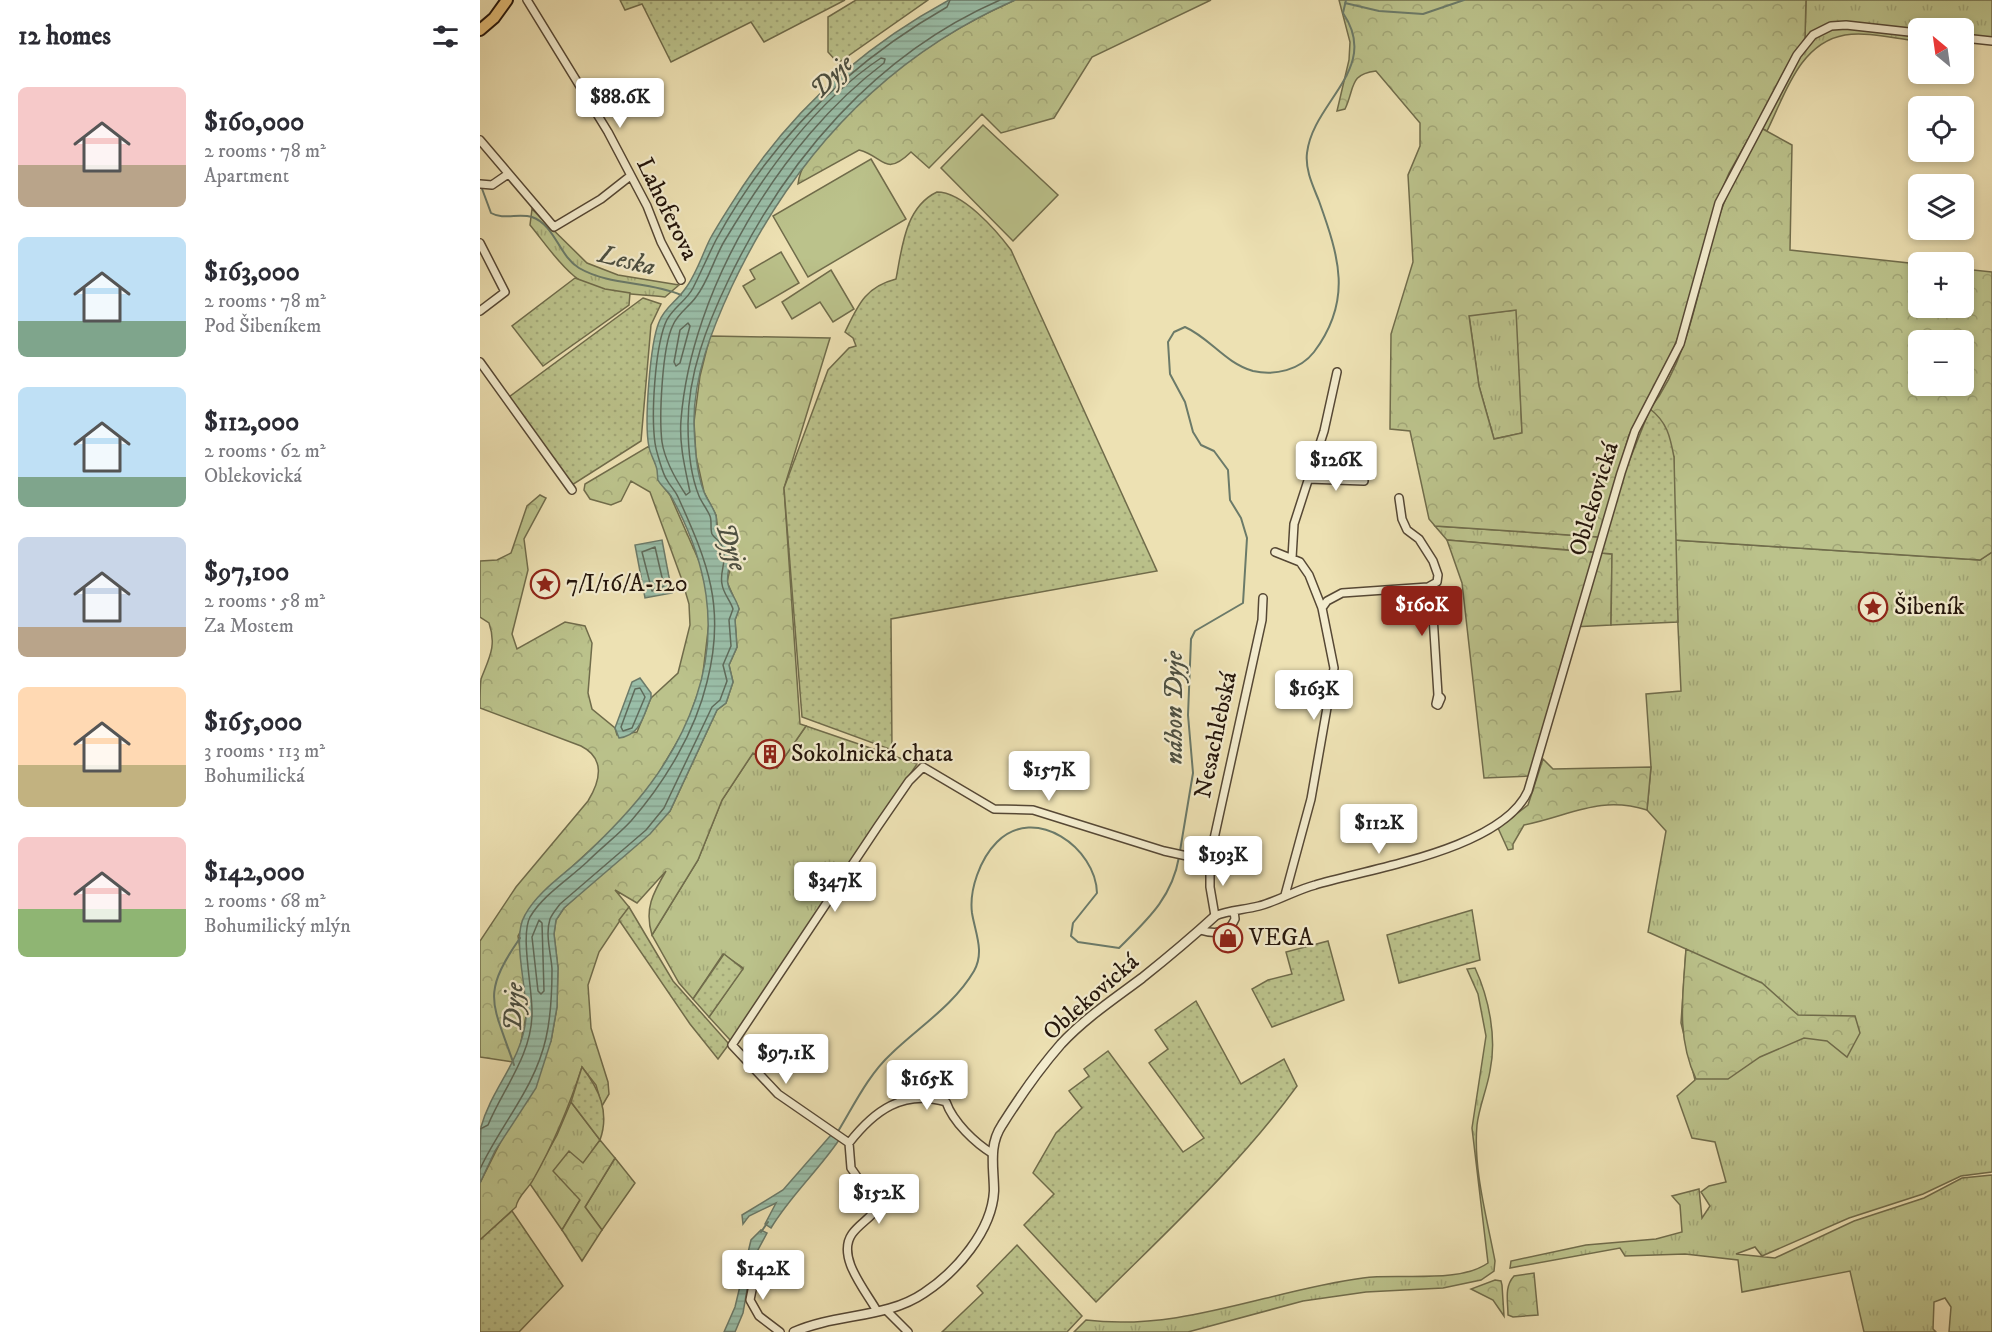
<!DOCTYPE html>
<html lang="en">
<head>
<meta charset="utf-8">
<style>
  :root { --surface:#fff; --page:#f2f2f3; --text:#2b2b33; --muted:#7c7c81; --accent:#8f2418 }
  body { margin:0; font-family:"IM FELL DW Pica",serif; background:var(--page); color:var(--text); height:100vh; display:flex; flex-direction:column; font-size:22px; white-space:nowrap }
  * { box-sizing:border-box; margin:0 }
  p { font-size:20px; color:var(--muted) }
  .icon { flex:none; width:33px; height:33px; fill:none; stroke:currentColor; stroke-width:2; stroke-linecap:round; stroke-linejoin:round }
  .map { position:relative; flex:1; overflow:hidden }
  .drawer { display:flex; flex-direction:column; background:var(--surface); width:480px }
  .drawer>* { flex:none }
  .needle { width:39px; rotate:331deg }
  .fabs { position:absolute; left:1428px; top:18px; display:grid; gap:12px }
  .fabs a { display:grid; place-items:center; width:66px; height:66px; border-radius:9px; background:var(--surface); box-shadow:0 3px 9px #0003; font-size:30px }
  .price { position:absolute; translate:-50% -51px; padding:0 14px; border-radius:6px; background:#fff; color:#222; font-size:20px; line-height:39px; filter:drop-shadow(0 2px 3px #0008) }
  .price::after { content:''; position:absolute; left:50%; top:36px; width:18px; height:14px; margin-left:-9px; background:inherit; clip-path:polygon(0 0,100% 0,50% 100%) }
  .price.current { background:var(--accent); color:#fff }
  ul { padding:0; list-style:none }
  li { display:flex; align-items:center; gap:18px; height:150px; padding:0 18px }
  li span { display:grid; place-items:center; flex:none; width:168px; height:120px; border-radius:9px; color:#555 }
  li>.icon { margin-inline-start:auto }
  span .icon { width:72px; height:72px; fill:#fffc; stroke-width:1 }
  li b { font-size:26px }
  h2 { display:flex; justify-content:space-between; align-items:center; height:72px; padding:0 18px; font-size:26px }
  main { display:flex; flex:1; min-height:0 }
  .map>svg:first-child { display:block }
</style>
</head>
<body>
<main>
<section class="drawer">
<h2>12 homes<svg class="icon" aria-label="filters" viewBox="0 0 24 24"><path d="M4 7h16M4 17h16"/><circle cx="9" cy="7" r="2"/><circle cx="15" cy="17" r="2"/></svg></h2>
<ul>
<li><span style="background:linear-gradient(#f6c9c9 65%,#b9a48a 0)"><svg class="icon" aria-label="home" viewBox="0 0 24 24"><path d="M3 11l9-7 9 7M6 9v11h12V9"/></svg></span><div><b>$160,000</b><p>2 rooms · 78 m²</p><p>Apartment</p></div></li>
<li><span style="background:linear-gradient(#bfe0f5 70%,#7fa58c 0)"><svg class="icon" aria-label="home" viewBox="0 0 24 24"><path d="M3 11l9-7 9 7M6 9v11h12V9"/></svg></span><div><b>$163,000</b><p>2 rooms · 78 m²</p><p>Pod Šibeníkem</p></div></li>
<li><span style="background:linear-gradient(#bfe0f5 75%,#7fa58c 0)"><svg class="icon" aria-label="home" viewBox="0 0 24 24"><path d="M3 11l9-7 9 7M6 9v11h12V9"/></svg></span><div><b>$112,000</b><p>2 rooms · 62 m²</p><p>Oblekovická</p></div></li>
<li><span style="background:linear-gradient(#c9d6e8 75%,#b9a48a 0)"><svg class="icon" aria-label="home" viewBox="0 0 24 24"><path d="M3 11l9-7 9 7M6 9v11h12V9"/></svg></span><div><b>$97,100</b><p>2 rooms · 58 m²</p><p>Za Mostem</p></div></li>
<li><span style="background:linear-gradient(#ffd9b3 65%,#c2b280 0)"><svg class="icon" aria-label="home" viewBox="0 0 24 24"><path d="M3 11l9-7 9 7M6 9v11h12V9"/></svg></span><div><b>$165,000</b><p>3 rooms · 113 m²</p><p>Bohumilická</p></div></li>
<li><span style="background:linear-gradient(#f6c9c9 60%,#8fb573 0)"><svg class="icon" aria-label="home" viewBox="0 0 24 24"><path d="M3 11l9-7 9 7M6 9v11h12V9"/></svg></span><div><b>$142,000</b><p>2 rooms · 68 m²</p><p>Bohumilický mlýn</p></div></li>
</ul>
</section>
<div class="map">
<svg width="1512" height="1332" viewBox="0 0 1512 1332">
  <defs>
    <pattern id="grass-tufts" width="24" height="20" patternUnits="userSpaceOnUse" patternTransform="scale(1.5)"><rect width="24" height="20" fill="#bbc28b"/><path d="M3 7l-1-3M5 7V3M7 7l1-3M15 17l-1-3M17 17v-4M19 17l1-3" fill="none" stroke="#a1a677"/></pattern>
    <pattern id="forest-crowns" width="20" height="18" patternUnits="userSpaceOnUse" patternTransform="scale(1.5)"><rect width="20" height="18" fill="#bbc28b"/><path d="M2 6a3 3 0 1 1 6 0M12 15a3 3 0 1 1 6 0" fill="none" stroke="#a1a677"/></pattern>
    <pattern id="garden-dots" width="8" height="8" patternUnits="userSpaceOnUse" patternTransform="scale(1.5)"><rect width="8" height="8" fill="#bbc28b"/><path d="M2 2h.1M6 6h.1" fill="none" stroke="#a1a677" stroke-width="1.8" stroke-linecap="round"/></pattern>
    <pattern id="water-rules" width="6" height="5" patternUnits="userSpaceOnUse" patternTransform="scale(1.5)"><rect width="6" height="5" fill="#9abea8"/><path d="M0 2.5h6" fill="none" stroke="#85a28f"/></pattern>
  </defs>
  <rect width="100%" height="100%" fill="#ede1b3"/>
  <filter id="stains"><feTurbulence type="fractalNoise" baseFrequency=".00333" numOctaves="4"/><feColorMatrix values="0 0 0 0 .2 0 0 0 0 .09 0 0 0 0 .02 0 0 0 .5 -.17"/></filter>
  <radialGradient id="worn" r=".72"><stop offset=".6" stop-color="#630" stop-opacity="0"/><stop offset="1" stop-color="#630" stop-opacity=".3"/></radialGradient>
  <path fill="url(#grass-tufts)" stroke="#706c4b" stroke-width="1.5" d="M1326 0H1512V38L1484 35V28H1438V31L1360 22 1349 24 1325 38Z
    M1371 28 1438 36V41C1416 39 1387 31 1365 35 1319 43 1305 95 1287 131L1281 128C1295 102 1319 41 1347 30 1354 27 1363 28 1371 28Z
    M52 209 107 263 138 275 199 285 185 297C156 293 117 296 94 276 77 262 64 242 50 225Z
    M1037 310 1042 433 1014 439 999 386 989 315Z
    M955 526 1119 537 1114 552 967 540Z
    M1194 540 1500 560 1512 552V1172L1481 1176 1443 1194 1369 1218 1282 1256 1275 1247 1256 1254 1295 1258 1374 1221 1444 1198 1482 1178 1512 1175V1332H1469L1471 1307 1465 1298 1454 1302 1453 1329 1456 1332H1384L1370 1271 1262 1292 1258 1260 1205 1254 1145 1256 1140 1248 1030 1268 1031 1261 1106 1245 1176 1239 1202 1232 1200 1205 1192 1196 1219 1189 1222 1218 1230 1206 1221 1192 1229 1186 1246 1182 1235 1142 1212 1138 1197 1096 1215 1080 1201 1023 1206 949 1168 932 1186 831 1167 810 1171 767 1166 694 1201 691Z
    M326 726 437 764 251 1041 229 1017 263 968 243 954 213 999 199 983 172 935 218 860 242 800 273 753 297 768Z
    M995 968C1009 998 1017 1038 1010 1071 1007 1089 999 1107 997 1125 993 1169 1007 1218 1015 1261L1014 1271 1001 1280 963 1288 886 1292 823 1301 708 1332H594L606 1320C702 1332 790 1290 883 1278 919 1273 978 1284 1008 1263L992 1128 1006 1036 998 994 987 969Z
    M91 1102 120 1140 103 1164 100 1200 82 1230 50 1184 77 1135Z
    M135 1158 155 1183 122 1230 105 1207Z"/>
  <path fill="url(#forest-crowns)" stroke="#706c4b" stroke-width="1.5" fill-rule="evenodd" d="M535 0H731L612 57 574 118 521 133 502 114 449 168 431 152C404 178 404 156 379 150L318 184C320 166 331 155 343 141 393 79 463 32 535 0Z
    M859 0H1326L1325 38 1249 173 1234 208 1201 329 1187 366 1149 435 1119 537 955 526 949 519 930 431 910 429 911 334 933 262 928 175 940 146V123L896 71C869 74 875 88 865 109L857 111 869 60 870 42ZM1036 310 1042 433 1014 439 999 386 989 316Z
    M1281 128 1312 145 1310 250 1438 264V308H1484V269L1512 272V552L1500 560 1194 540V457L1170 409C1214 351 1218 278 1241 211 1251 182 1267 155 1281 128ZM1438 340H1484V386H1438Z
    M230 336 350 338 304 488 320 724 326 726 297 768 273 753 242 800 218 860 172 935C164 909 173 893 186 871L157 903 135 890 149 907 119 952 108 985 111 1028 128 1082 129 1094 122 1106 116 1085 102 1067C89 1107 74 1143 53 1180 48 1189 37 1197 36 1207L0 1240V1183L71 1041 77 1007 78 968 74 934 76 920 84 908 190 811 237 710 246 703 253 682 249 665 257 647 255 620 259 609 247 582 252 561 246 540 238 531 236 515 224 492 216 456 214 422 220 376Z
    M169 446 178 470V480L190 495 223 570 230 614 222 681 206 727 177 776 146 817 58 898 38 936 43 965 46 1016 39 1052 33 1062 0 1057V941L36 887 108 801C121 780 125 758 101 746L0 708C0 699 0 687 1 679 9 658 17 646 9 623L0 617V561L17 560 31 553 47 506 60 495 66 498 44 539 48 570 32 634 37 649 85 622 105 626 112 643 108 693 112 709 135 728 137 735 157 732 171 698 198 673 210 625 209 604 202 580 170 492 151 481 141 501 131 505 110 499 104 490 105 484Z
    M967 540 1132 554 1131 625 1092 627 1049 776 1004 778 982 583Z
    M1063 759 1073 769 1171 767 1167 810C1119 795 1090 816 1044 825L1033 844V849L1028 850 1018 828 1048 805Z
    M1206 949 1282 983 1318 1015 1375 1016 1380 1033 1367 1057 1347 1041 1324 1038 1280 1057 1248 1079H1216C1196 1037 1203 994 1206 949Z
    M120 1140 135 1158 105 1207 122 1230 102 1261 82 1230 100 1200 73 1171 89 1151 103 1163Z
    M1054 1273 1058 1315 1033 1317 1028 1315C1028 1301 1024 1287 1034 1276Z
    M1015 1280 1021 1281 1022 1285 1024 1316 1013 1300 991 1289Z"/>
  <path fill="#bbc28b" stroke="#706c4b" stroke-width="1.5" d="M503 125 578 195 533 241 461 168Z
    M391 159 426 219 328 277 293 216Z
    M301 252 319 283 276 308 263 286 275 279 270 270Z
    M351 270 374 309 353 322 340 302 312 319 302 302Z"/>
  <path fill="url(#garden-dots)" stroke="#706c4b" stroke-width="1.5" d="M140 0H365L284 42 271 22 191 62 162 4 145 10Z
    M376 0H448L358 63 348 52V17Z
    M457 192C483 192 516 230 531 250L677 571 411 619 412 750 322 717 304 488 348 370 369 348 376 346 373 338 365 332C378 305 385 287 416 279 422 248 425 207 457 192Z
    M95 278 125 289 150 293 149 305 63 366 32 326Z
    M163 298 181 304 171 325 161 441 92 485 29 397Z
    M1170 409C1187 422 1190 436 1194 457L1198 622 1131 625 1132 554 1121 553 1144 474Z
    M149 907 193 981 249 1044 238 1059 210 1024 139 920Z
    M992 910 1000 960 919 983 907 935Z
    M848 941 864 1000 792 1027 772 989 788 980 812 974 806 952Z
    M244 954 263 969 229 1017 213 999Z
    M716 1001 761 1084 804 1059 817 1086C759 1166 685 1233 616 1302L544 1225 574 1194 553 1173 576 1133 602 1108 589 1091 609 1076 604 1069 628 1051 703 1152 724 1138 669 1063 688 1049 675 1030Z
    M102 1067C119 1089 130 1112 120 1140L91 1102Z
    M32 1211 83 1286 39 1332H0V1240Z
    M537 1245 602 1316 587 1332H462L503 1293 497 1286Z"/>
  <path fill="url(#water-rules)" stroke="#6b7a69" stroke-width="1.5" d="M469 0H535C403 58 313 157 252 286 232 329 213 377 214 425 215 447 216 471 224 492 227 500 234 508 236 516 237 521 236 526 237 530 239 534 244 536 246 540 256 559 245 570 248 584 250 593 257 600 259 609L255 620 257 647 249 665 253 682 246 703 237 710 190 811 170 834 84 908 76 920 74 934 78 968 77 1007 71 1041 56 1088 15 1151 0 1183C0 1165 0 1143 1 1127 12 1087 42 1061 46 1018 48 989 31 938 45 915 58 891 85 874 104 856 154 809 194 763 216 698 240 627 227 561 191 496 188 491 181 486 178 480 177 476 178 471 176 466 174 460 170 453 169 447 164 423 170 344 179 322 184 308 197 301 205 289 216 275 222 255 230 239 240 221 252 203 263 186 316 106 386 45 469 0Z
    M182 540 192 593 165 598 155 545Z
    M160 678 171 693V698C163 716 161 735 139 738L135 728 152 682Z
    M351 1135 359 1140C338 1171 310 1196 291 1228L285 1224 296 1203 269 1216 263 1224 262 1215 303 1190Z
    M281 1230 287 1233 272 1261 263 1313 255 1332H244L255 1307 271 1240Z"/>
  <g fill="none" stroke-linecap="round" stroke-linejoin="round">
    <path stroke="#5f6a5a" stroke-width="1.5" d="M401 58 405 59 404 63C301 141 211 289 201 420 199 444 205 468 210 492L206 495C196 480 185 461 182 442 179 417 182 347 193 325 198 313 209 307 216 297 229 280 234 258 245 240 285 173 335 102 401 58Z
      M208 323 210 326 200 363 196 366 194 362 200 330Z
      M175 547 184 586 172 591 162 552Z
      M160 688 165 697 152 728 143 731 141 727 155 689Z
      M59 920 62 923 64 991 61 994 58 991 52 937Z
      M0 1129 8 1125C23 1089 51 1056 52 1015 53 990 40 936 50 917 63 895 89 879 107 862 121 848 138 835 151 821 185 782 215 732 227 682 246 608 228 563 198 497 195 490 190 486 187 480 183 475 176 450 175 443 171 414 175 351 185 324 190 309 206 302 213 288 221 272 228 256 236 240 290 141 369 63 467 7L470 0
      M0 1169C21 1124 55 1088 66 1038 71 1016 72 992 72 969 71 953 65 935 70 919 72 914 77 908 80 904L166 830 184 808 232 707 240 700 247 681 243 665 251 646 249 620 253 609C250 600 243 593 242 584 239 570 249 561 241 544 239 540 234 538 232 534 230 528 232 521 230 516 227 509 222 503 219 496 210 474 208 447 208 424 208 374 227 325 248 281 305 160 396 54 520 0"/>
    <path stroke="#6b7a69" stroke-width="2" d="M865 3 899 11 943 14 984 0
      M1 186 11 213C23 220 39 213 52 217 75 225 79 256 99 268 130 286 169 281 201 295
      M700 851 713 773 708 715 711 639 715 631 763 603 767 538 761 518 750 500 748 470 734 451 721 445 713 432 705 402 690 374 688 342 694 332 705 327C730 338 745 363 773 371 795 376 820 370 834 352 873 300 859 257 839 201 833 186 825 170 827 153 833 101 901 69 863 13L866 0
      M34 1065C13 1002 0 996 40 938
      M357 1133C373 1107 388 1075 411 1054 439 1027 474 1005 494 971 505 952 495 932 492 913 489 890 500 859 517 842 555 804 616 848 617 893L593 923 591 936 598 942 639 948C667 920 692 898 699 857
      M281 1232 288 1222"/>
    <g stroke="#564835" stroke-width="10">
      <path id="minor" d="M47 0 128 132 167 206 181 242 201 280
        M1484 38 1512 41
        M0 140 74 227 121 199 149 177
        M0 184 12 185 28 174
        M0 243 25 292 0 311
        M0 362 92 490
        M828 479 884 481
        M919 498 922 519 927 530 939 539 953 561 958 575 957 582 948 587
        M795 552 820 562 829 575 842 608 854 668 831 799 805 895
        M812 558 814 524 844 431 857 372
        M783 598 782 620 730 857V887L735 916C748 910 764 910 779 906 798 901 816 890 835 885 892 868 1022 849 1048 791L1141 473 1155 431 1200 344 1239 203 1317 55 1333 35 1351 26 1366 25 1438 33
        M842 608 847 601 862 593 948 587 952 600 958 695 956 704 958 705 961 698 958 695
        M720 930C733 934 749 935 755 919L754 911
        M369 1143 298 1094 252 1045 398 826 429 781 443 767 514 809 553 810 684 851 730 861
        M389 1193 392 1190 414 1189
        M398 1207 414 1189 422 1188
        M277 1265 270 1300 279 1316 300 1332
        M406 1310 428 1332
        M397 1311C386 1291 356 1257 372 1234 379 1224 391 1218 398 1207L371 1168 369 1143C394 1111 423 1089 466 1102 473 1122 495 1143 513 1154"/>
    </g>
    <g stroke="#564835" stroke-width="11">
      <path id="tertiary" d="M314 1332C356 1313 406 1319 444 1293 476 1272 512 1231 514 1191 514 1168 508 1146 522 1125 539 1098 560 1068 581 1044 604 1019 634 999 662 978 687 958 711 938 735 916"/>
    </g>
    <g stroke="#24150b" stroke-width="14">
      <path id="primary" d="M0 30 14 18 27 0"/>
    </g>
    <use href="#minor" stroke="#f3ecce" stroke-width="7"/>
    <use href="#tertiary" stroke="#f3ecce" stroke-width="8"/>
    <use href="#primary" stroke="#e6c07a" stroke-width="10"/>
  </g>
  <defs>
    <g id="sight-ring" transform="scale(1.5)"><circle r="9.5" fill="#f3ecce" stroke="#8f2418" stroke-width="1.5"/><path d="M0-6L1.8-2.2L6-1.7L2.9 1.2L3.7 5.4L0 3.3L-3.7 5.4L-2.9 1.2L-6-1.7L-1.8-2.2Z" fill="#8f2418"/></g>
    <g id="building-ring" transform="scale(1.5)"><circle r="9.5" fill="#f3ecce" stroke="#8f2418" stroke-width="1.5"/><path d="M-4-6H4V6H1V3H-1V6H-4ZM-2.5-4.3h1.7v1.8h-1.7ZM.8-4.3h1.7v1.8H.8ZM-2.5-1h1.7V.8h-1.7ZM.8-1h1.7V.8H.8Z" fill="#8f2418"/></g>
    <g id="shop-ring" transform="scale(1.5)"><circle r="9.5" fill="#f3ecce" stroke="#8f2418" stroke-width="1.5"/><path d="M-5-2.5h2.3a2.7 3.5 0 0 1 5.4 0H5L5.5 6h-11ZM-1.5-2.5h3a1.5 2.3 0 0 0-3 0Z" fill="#8f2418"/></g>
  </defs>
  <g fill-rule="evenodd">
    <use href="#sight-ring" x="65" y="584"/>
    <use href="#sight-ring" x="1393" y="607"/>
    <use href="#building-ring" x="290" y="754"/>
    <use href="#shop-ring" x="748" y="938"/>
  </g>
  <g text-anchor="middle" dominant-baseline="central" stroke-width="4.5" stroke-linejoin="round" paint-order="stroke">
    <g font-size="24" fill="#24150b" stroke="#f3ecce">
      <text transform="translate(187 209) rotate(64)">Lahoferova</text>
      <text transform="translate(1114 499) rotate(-73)">Oblekovická</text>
      <text transform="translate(736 735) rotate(-78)">Nesachlebská</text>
      <text transform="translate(611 997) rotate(-41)">Oblekovická</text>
    </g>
    <g font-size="24" fill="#24150b" stroke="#f3ecce" text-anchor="start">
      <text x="86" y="584">7/I/16/A-120</text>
      <text x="1414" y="607">Šibeník</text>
      <text x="311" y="754">Sokolnická chata</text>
      <text x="769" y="938">VEGA</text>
    </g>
    <g font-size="26" font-style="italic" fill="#4d5042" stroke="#f3ecce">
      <text transform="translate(352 77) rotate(-45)">Dyje</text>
      <text transform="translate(147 261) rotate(14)">Leska</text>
      <text transform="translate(251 547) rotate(72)">Dyje</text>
      <text transform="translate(694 708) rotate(-90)">náhon Dyje</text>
      <text transform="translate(34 1007) rotate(-88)">Dyje</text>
    </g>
  </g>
  <rect width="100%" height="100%" filter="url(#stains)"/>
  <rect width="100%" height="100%" fill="url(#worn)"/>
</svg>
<div class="fabs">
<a><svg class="needle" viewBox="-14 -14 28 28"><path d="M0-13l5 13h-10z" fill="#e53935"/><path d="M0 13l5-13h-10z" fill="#7c7c81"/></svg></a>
<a><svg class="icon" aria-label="locate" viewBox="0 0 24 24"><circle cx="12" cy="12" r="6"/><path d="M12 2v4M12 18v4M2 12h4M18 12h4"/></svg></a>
<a><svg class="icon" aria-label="layers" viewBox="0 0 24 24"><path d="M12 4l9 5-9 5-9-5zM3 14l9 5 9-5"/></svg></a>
<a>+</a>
<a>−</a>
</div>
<b class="price" style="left:140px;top:129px">$88.6K</b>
<b class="price" style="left:856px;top:492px">$126K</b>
<b class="price current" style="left:942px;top:637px">$160K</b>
<b class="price" style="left:834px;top:721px">$163K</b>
<b class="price" style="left:569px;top:802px">$157K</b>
<b class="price" style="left:899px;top:855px">$112K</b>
<b class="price" style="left:743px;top:887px">$193K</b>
<b class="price" style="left:355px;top:913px">$347K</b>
<b class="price" style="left:306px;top:1085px">$97.1K</b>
<b class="price" style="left:447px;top:1111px">$165K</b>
<b class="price" style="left:399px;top:1225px">$152K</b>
<b class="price" style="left:283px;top:1301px">$142K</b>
</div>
</main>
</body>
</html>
